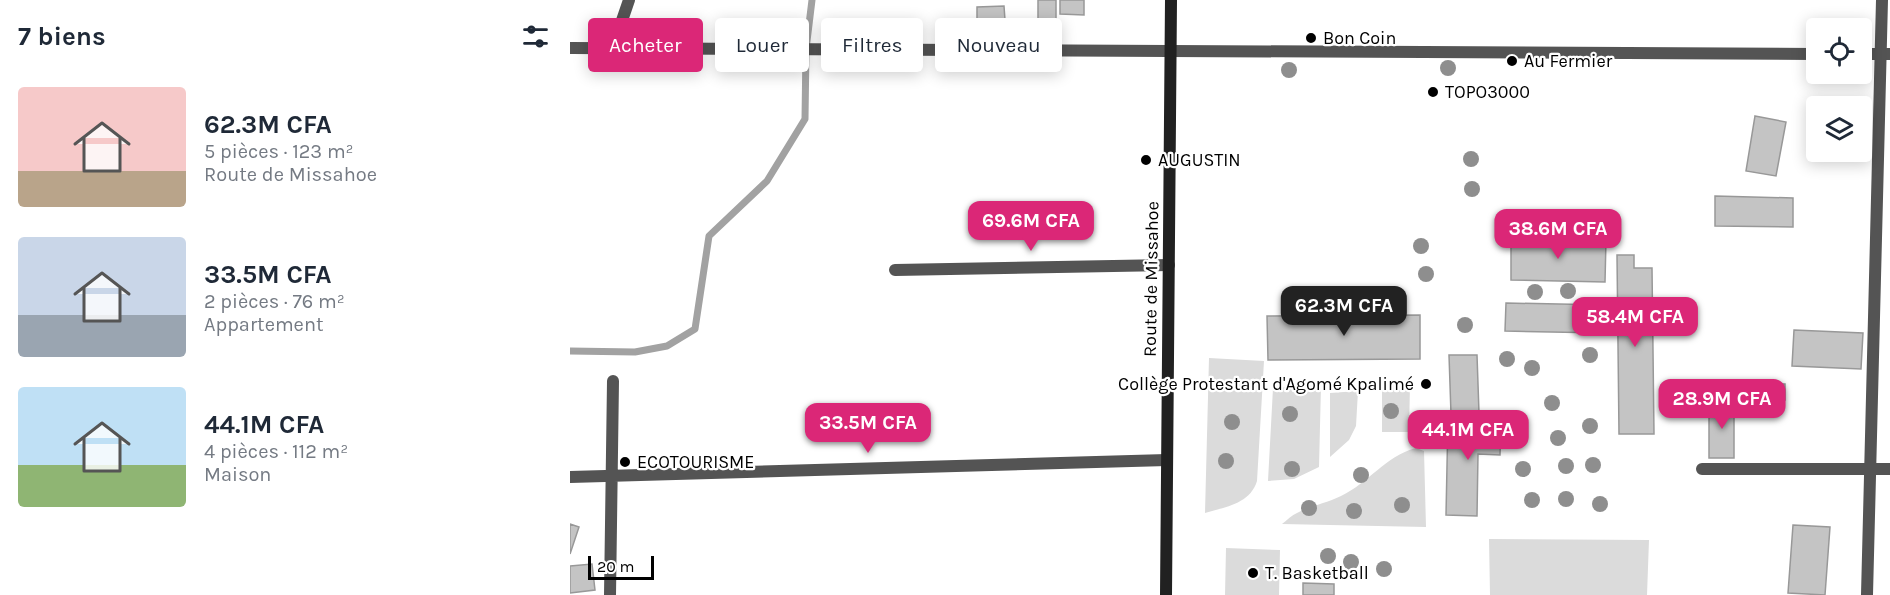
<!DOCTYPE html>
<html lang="fr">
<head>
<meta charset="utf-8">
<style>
  :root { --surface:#fff; --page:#f6f6f7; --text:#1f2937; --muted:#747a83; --accent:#db2777 }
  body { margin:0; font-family:Karla,sans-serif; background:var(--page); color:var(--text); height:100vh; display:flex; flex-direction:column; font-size:22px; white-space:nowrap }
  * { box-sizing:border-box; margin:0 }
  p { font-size:20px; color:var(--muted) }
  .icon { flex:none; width:33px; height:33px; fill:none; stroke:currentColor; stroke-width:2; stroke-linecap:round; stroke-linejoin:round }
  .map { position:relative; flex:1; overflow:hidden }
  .sheet { display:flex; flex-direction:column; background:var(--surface); width:570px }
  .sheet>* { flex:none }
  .hud { position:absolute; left:18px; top:18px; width:570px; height:54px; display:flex; gap:12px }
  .tools { position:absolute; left:1236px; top:18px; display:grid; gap:12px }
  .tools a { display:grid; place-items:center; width:66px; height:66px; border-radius:6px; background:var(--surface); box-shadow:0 3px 15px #0003; font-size:30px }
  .scale { position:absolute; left:18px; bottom:15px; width:66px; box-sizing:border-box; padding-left:6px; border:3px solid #000; border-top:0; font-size:16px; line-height:21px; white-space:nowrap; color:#000; -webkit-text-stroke:4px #fff; paint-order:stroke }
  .price { position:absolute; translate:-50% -51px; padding:0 14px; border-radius:12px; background:var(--accent); color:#fff; font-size:20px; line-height:39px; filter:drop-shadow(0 2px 3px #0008) }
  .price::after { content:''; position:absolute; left:50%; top:36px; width:18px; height:14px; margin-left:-9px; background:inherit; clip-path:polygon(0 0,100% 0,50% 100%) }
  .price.current { background:#222; color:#fff }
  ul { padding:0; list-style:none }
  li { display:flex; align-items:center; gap:18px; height:150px; padding:0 18px }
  li span { display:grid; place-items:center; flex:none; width:168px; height:120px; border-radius:6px; color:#555 }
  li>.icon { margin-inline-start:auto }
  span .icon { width:72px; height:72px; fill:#fffc; stroke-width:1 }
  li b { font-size:26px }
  h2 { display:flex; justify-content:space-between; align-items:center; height:72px; padding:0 18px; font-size:26px }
  .tag { padding:0 21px; border-radius:6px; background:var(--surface); box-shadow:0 3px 15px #0003; font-size:21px; line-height:54px }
  .tag.current { background:var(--accent); color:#fff }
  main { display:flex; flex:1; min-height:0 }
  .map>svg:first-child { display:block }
</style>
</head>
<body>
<main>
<section class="sheet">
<h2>7 biens<svg class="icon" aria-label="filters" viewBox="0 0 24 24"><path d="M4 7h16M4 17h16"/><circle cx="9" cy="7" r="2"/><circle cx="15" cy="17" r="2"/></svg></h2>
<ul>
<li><span style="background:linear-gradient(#f6c9c9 70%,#b9a48a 0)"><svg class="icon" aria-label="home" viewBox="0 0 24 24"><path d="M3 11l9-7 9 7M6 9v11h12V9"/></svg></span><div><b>62.3M CFA</b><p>5 pièces · 123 m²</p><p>Route de Missahoe</p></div></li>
<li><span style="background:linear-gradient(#c9d6e8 65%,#9aa5b1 0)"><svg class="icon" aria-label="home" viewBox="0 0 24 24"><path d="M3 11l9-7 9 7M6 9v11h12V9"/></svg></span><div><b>33.5M CFA</b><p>2 pièces · 76 m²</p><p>Appartement</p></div></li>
<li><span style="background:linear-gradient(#bfe0f5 65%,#8fb573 0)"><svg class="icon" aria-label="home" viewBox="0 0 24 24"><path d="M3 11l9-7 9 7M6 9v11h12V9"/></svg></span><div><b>44.1M CFA</b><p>4 pièces · 112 m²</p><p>Maison</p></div></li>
</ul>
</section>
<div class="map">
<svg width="1320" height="595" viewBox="0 0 1320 595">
  <rect width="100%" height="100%" fill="#fff"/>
  <path fill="#dbdbdb" d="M639 358 694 361 687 481C680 504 655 507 635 513Z
    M840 384 839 432H812V385Z
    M751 385 749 467 724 479 698 481 703 388Z
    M788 391 786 426 779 440 760 457V393Z
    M846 448 854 451 856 527 712 524C717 520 722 515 727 513 740 506 757 503 771 496 800 482 814 457 846 448Z
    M919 539 1079 540 1077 595H920Z
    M656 548 710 550 709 595H655Z"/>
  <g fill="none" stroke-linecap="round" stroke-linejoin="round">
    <path stroke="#a2a2a2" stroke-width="7" d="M0 351 65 352 97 346 125 329 139 236 197 181 235 119 236 49 242 0"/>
  </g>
  <path fill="#c4c4c4" stroke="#989898" stroke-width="1.5" d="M468 0H486V47H468Z
    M490 0H514V15L490 14Z
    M434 6 435 20H407V7Z
    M1185 116 1216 122 1206 176 1176 171Z
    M1145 196 1223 198V227L1145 226Z
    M941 238 1036 240 1035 282 941 280Z
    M1047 255H1064V268H1082L1084 434H1049Z
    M936 303 1035 305 1034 333 935 331Z
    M850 315V359L698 360 697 316Z
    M1224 330 1293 333 1291 369 1222 366Z
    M879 355H907L909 413 881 414Z
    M1141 382 1215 384V400L1141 398Z
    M1139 403H1164V458H1139Z
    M878 418 931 419 930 455 908 454 907 516 876 515Z
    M0 524 9 527 0 554Z
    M1223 525 1260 527 1255 595 1218 593Z
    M22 564 25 590 0 593V566Z
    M733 583 764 584V595H733Z"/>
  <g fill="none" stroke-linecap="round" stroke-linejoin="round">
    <path stroke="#545454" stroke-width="12" d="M31 41H45L59 0
      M0 48 1246 54
      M1292 54H1320
      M325 270 599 265
      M1132 469H1320
      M0 477 597 460
      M40 595 43 381
      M1297 595 1312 0"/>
    <path stroke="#212121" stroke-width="12" d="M596 595 601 0"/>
  </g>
  <g fill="#8e8e8e">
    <circle cx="878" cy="68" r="8"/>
    <circle cx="719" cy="70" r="8"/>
    <circle cx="901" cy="159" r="8"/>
    <circle cx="902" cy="189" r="8"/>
    <circle cx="851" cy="246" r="8"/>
    <circle cx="856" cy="274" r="8"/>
    <circle cx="998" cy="291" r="8"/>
    <circle cx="965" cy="292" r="8"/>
    <circle cx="895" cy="325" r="8"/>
    <circle cx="1020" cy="355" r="8"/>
    <circle cx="937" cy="359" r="8"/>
    <circle cx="962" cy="368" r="8"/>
    <circle cx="982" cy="403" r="8"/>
    <circle cx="821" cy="411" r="8"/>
    <circle cx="720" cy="414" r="8"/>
    <circle cx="662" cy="422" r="8"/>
    <circle cx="1020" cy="426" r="8"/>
    <circle cx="947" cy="432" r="8"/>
    <circle cx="988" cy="438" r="8"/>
    <circle cx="656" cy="461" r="8"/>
    <circle cx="1023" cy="465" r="8"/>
    <circle cx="996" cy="466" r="8"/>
    <circle cx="722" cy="469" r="8"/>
    <circle cx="953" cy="469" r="8"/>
    <circle cx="791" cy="475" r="8"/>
    <circle cx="996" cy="499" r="8"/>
    <circle cx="962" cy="500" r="8"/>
    <circle cx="1030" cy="504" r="8"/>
    <circle cx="832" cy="505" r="8"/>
    <circle cx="739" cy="508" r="8"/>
    <circle cx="784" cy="511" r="8"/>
    <circle cx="758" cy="556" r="8"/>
    <circle cx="781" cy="562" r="8"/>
    <circle cx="814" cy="569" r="8"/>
  </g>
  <g fill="#000" stroke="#fff" stroke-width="2">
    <circle cx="741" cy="38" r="6"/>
    <circle cx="942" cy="61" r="6"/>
    <circle cx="863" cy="92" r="6"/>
    <circle cx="576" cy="160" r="6"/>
    <circle cx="856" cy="384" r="6"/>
    <circle cx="55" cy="462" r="6"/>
    <circle cx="683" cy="573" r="6"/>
  </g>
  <g text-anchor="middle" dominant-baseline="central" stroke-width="4.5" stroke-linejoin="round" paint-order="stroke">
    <g font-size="18" fill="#000" stroke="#fff" text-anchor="start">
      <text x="753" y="38">Bon Coin</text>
      <text x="954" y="61">Au Fermier</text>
      <text x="875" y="92">TOPO3000</text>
      <text x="588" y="160">AUGUSTIN</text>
      <text x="844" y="384" text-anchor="end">Collège Protestant d'Agomé Kpalimé</text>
      <text x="67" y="462">ECOTOURISME</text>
      <text x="695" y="573">T. Basketball</text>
    </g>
    <g font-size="18" fill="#000" stroke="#fff">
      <text transform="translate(581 279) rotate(-89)">Route de Missahoe</text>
    </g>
  </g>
</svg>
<div class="tools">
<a><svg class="icon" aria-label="locate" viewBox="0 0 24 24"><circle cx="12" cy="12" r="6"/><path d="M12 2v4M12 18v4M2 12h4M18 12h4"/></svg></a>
<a><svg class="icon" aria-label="layers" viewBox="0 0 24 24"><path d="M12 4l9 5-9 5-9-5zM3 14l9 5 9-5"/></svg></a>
</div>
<div class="scale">20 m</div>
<b class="price" style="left:461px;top:252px">69.6M CFA</b>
<b class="price" style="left:988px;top:260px">38.6M CFA</b>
<b class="price current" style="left:774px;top:337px">62.3M CFA</b>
<b class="price" style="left:1065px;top:348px">58.4M CFA</b>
<b class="price" style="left:1152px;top:430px">28.9M CFA</b>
<b class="price" style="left:298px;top:454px">33.5M CFA</b>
<b class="price" style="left:898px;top:461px">44.1M CFA</b>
<div class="hud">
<a class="tag current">Acheter</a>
<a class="tag">Louer</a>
<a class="tag">Filtres</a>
<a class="tag">Nouveau</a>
</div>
</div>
</main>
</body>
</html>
